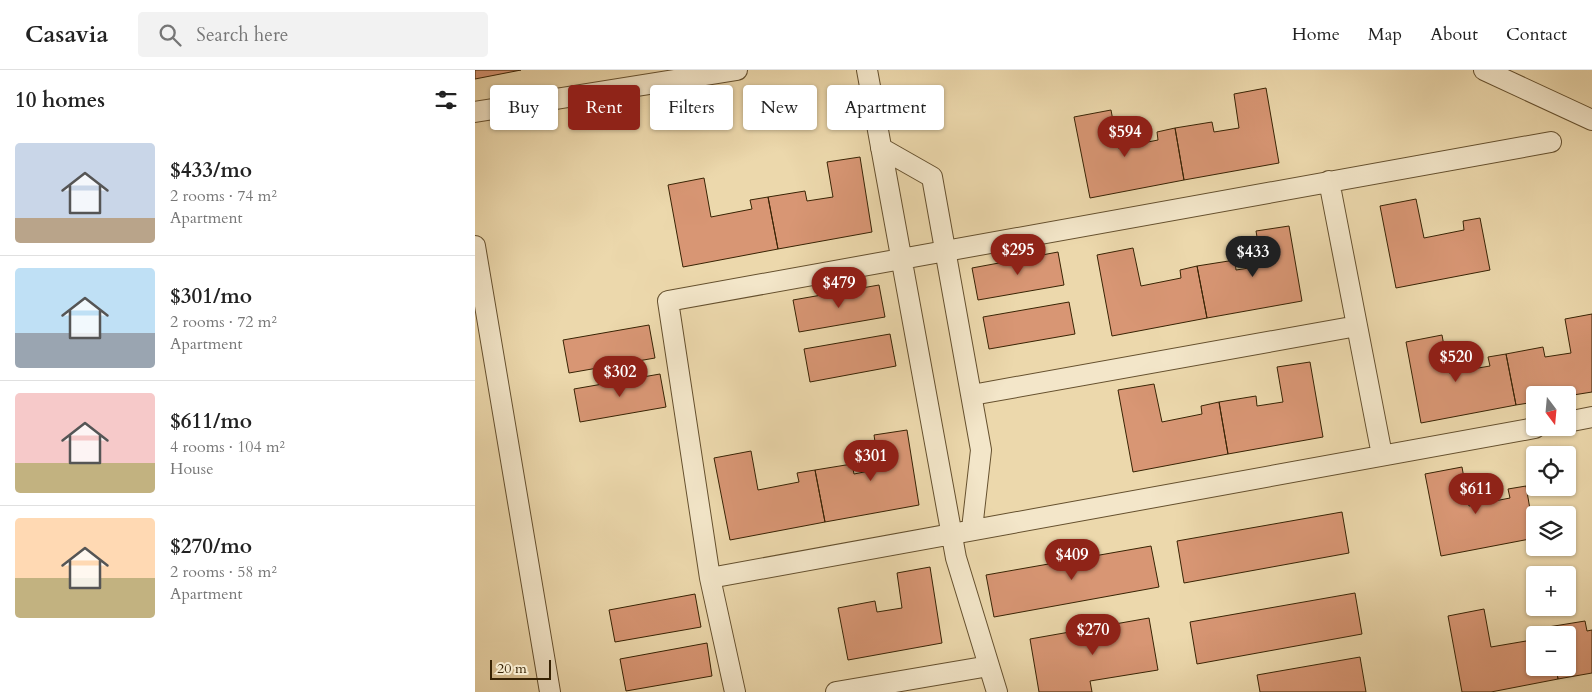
<!DOCTYPE html>
<html lang="en">
<head>
<meta charset="utf-8">
<style>
  :root { --surface:#fff; --page:#f2f2f2; --text:#222; --muted:#767676; --line:#e0e0e0; --accent:#8f2418 }
  body { margin:0; font-family:Cardo,serif; background:var(--page); color:var(--text); height:100vh; display:flex; flex-direction:column; font-size:19px; white-space:nowrap }
  * { box-sizing:border-box; margin:0 }
  p { font-size:16px; color:var(--muted) }
  .icon { flex:none; width:28px; height:28px; fill:none; stroke:currentColor; stroke-width:2; stroke-linecap:round; stroke-linejoin:round }
  .map { position:relative; flex:1; overflow:hidden }
  .sheet { display:flex; flex-direction:column; background:var(--surface); width:475px }
  .sheet>* { flex:none }
  .top-card { position:absolute; left:15px; top:15px; width:475px; height:45px; display:flex; gap:10px }
  .needle { width:32px; rotate:164deg }
  .fabs { position:absolute; left:1051px; top:316px; display:grid; gap:10px }
  .fabs a { display:grid; place-items:center; width:50px; height:50px; border-radius:5px; background:var(--surface); box-shadow:0 1px 4px #0004; font-size:25px }
  .scale { position:absolute; left:15px; bottom:12px; width:61px; box-sizing:border-box; padding-left:5px; border:2px solid #382304; border-top:0; font-size:14px; line-height:18px; white-space:nowrap; color:#382304; -webkit-text-stroke:4px #f3e6c9; paint-order:stroke }
  .price { position:absolute; translate:-50% -42px; padding:0 11px; border-radius:18px; background:var(--accent); color:#fff; font-size:16px; line-height:32px; filter:drop-shadow(0 1px 2px #0008) }
  .price::after { content:''; position:absolute; left:50%; top:30px; width:15px; height:11px; margin-left:-8px; background:inherit; clip-path:polygon(0 0,100% 0,50% 100%) }
  .price.selected { background:#222; color:#fff }
  ul { padding:0; list-style:none }
  li { display:flex; align-items:center; gap:15px; height:125px; padding:0 15px }
  li+li { border-top:1px solid var(--line) }
  li span { display:grid; place-items:center; flex:none; width:140px; height:100px; border-radius:5px; color:#555 }
  li>.icon { margin-inline-start:auto }
  span .icon { width:60px; height:60px; fill:#fffc; stroke-width:1 }
  li b { font-size:21px }
  h2 { display:flex; justify-content:space-between; align-items:center; height:60px; padding:0 15px; font-size:21px }
  .chip { padding:0 18px; border-radius:5px; background:var(--surface); box-shadow:0 1px 4px #0004; font-size:18px; line-height:45px }
  .chip.selected { background:var(--accent); color:#fff }
  header { display:flex; align-items:center; gap:30px; box-sizing:border-box; height:70px; padding:0 25px; background:var(--surface); border-bottom:1px solid var(--line) }
  header strong { font-size:24px }
  nav { display:flex; gap:28px; margin-inline-start:auto; font-size:18px }
  .search { width:350px; height:45px; background:var(--page); display:flex; align-items:center; gap:12px; box-sizing:border-box; padding:0 18px; border-radius:5px; color:var(--muted); font-size:19px }
  main { display:flex; flex:1; min-height:0 }
  .map>svg:first-child { display:block }
</style>
</head>
<body>
<header>
<strong>Casavia</strong>
<div class="search"><svg class="icon" aria-label="search" viewBox="0 0 24 24"><circle cx="10" cy="10" r="6"/><path d="M15 15l6 6"/></svg>Search here</div>
<nav><a>Home</a><a>Map</a><a>About</a><a>Contact</a></nav>
</header>
<main>
<section class="sheet">
<h2>10 homes<svg class="icon" aria-label="filters" viewBox="0 0 24 24"><path d="M4 7h16M4 17h16"/><circle cx="9" cy="7" r="2"/><circle cx="15" cy="17" r="2"/></svg></h2>
<ul>
<li><span style="background:linear-gradient(#c9d6e8 75%,#b9a48a 0)"><svg class="icon" aria-label="home" viewBox="0 0 24 24"><path d="M3 11l9-7 9 7M6 9v11h12V9"/></svg></span><div><b>$433/mo</b><p>2 rooms · 74 m²</p><p>Apartment</p></div></li>
<li><span style="background:linear-gradient(#bfe0f5 65%,#9aa5b1 0)"><svg class="icon" aria-label="home" viewBox="0 0 24 24"><path d="M3 11l9-7 9 7M6 9v11h12V9"/></svg></span><div><b>$301/mo</b><p>2 rooms · 72 m²</p><p>Apartment</p></div></li>
<li><span style="background:linear-gradient(#f6c9c9 70%,#c2b280 0)"><svg class="icon" aria-label="home" viewBox="0 0 24 24"><path d="M3 11l9-7 9 7M6 9v11h12V9"/></svg></span><div><b>$611/mo</b><p>4 rooms · 104 m²</p><p>House</p></div></li>
<li><span style="background:linear-gradient(#ffd9b3 60%,#c2b280 0)"><svg class="icon" aria-label="home" viewBox="0 0 24 24"><path d="M3 11l9-7 9 7M6 9v11h12V9"/></svg></span><div><b>$270/mo</b><p>2 rooms · 58 m²</p><p>Apartment</p></div></li>
</ul>
</section>
<div class="map">
<svg width="1117" height="622" viewBox="0 0 1117 622">
  <rect width="100%" height="100%" fill="#ecd8ac"/>
  <filter id="stains"><feTurbulence type="fractalNoise" baseFrequency=".004" numOctaves="4"/><feColorMatrix values="0 0 0 0 .2 0 0 0 0 .09 0 0 0 0 .02 0 0 0 .5 -.17"/></filter>
  <radialGradient id="worn" r=".72"><stop offset=".6" stop-color="#630" stop-opacity="0"/><stop offset="1" stop-color="#630" stop-opacity=".3"/></radialGradient>
  <path fill="#d89674" stroke="#382304" d="M0 0H46L0 9Z
    M791 18 804 93 709 110 700 58 737 52 739 62 764 58 759 24Z
    M636 40 643 78 683 70 682 62 700 58 709 110 615 128 599 47Z
    M385 87 397 162 303 179 293 127 330 121 332 131 358 127 352 92Z
    M229 108 236 147 277 139 275 130 293 127 303 179 208 197 193 115Z
    M941 129 949 168 989 160 988 151 1005 148 1015 200 921 218 905 136Z
    M814 156 827 231 732 248 722 196 760 190 761 200 787 196 781 161Z
    M658 178 666 216 706 208 705 200 722 196 732 248 637 266 622 185Z
    M583 182 589 215 503 230 497 198Z
    M404 215 410 247 324 262 318 230Z
    M594 232 600 264 514 279 508 247Z
    M1117 244V322L1092 326 1060 325V332L1041 335 1031 284 1068 277 1070 287 1096 283 1090 249Z
    M174 255 180 288 94 303 88 270Z
    M415 264 421 296 335 312 329 279Z
    M967 265 974 303 1015 296 1013 287 1031 284 1041 335 946 353 931 272Z
    M835 292 848 367 753 384 744 332 781 326 782 336 808 332 802 297Z
    M185 304 191 337 105 352 99 319Z
    M679 314 687 352 727 344 726 336 744 332 753 384 658 402 643 320Z
    M432 360 444 435 350 452 340 400 377 394 379 404 404 399 399 365Z
    M276 381 283 420 324 412 322 403 340 400 350 452 255 470 239 388Z
    M987 397 994 436 1035 428 1033 419 1051 416 1060 468 966 486 950 404Z
    M867 442 874 483 709 513 702 471Z
    M676 476 684 517 519 547 511 505Z
    M455 497 467 573 373 590 363 538 400 531 402 542 427 538 422 503Z
    M880 523 887 564 722 594 715 552Z
    M220 524 226 557 140 572 134 540Z
    M1009 539 1016 577 1057 570 1055 561 1073 557 1075 565H1060V598H1081L1083 609 1016 622H987L973 546Z
    M674 548 683 600 615 611 617 622H564L555 569Z
    M1110 551 1112 561 1117 560V603L1083 609 1081 598H1092V565H1075L1073 557Z
    M232 573 237 606 151 621 145 589Z
    M885 587 891 622H785L782 605Z"/>
  <g fill="none" stroke-linecap="round" stroke-linejoin="round">
    <g stroke="#65502e" stroke-width="22">
      <path id="minor" d="M392 0 481 488 522 622
        M1009 0 1117 50
        M0 42 262 0
        M406 78 457 107 506 380 497 459
        M854 111 907 385
        M0 176 75 622
        M497 325 882 256
        M1092 352 1117 347
        M235 508 1060 358
        M260 622 235 508 193 231 1076 72
        M361 622 514 596"/>
    </g>
    <use href="#minor" stroke="#f3e6c9" stroke-width="20"/>
  </g>
  <rect width="100%" height="100%" filter="url(#stains)"/>
  <rect width="100%" height="100%" fill="url(#worn)"/>
</svg>
<div class="fabs">
<a><svg class="needle" viewBox="-14 -14 28 28"><path d="M0-13l5 13h-10z" fill="#e53935"/><path d="M0 13l5-13h-10z" fill="#767676"/></svg></a>
<a><svg class="icon" aria-label="locate" viewBox="0 0 24 24"><circle cx="12" cy="12" r="6"/><path d="M12 2v4M12 18v4M2 12h4M18 12h4"/></svg></a>
<a><svg class="icon" aria-label="layers" viewBox="0 0 24 24"><path d="M12 4l9 5-9 5-9-5zM3 14l9 5 9-5"/></svg></a>
<a>+</a>
<a>−</a>
</div>
<div class="scale">20 m</div>
<b class="price" style="left:650px;top:88px">$594</b>
<b class="price" style="left:543px;top:206px">$295</b>
<b class="price selected" style="left:778px;top:208px">$433</b>
<b class="price" style="left:364px;top:239px">$479</b>
<b class="price" style="left:981px;top:313px">$520</b>
<b class="price" style="left:145px;top:328px">$302</b>
<b class="price" style="left:396px;top:412px">$301</b>
<b class="price" style="left:1001px;top:445px">$611</b>
<b class="price" style="left:597px;top:511px">$409</b>
<b class="price" style="left:618px;top:586px">$270</b>
<div class="top-card">
<a class="chip">Buy</a>
<a class="chip selected">Rent</a>
<a class="chip">Filters</a>
<a class="chip">New</a>
<a class="chip">Apartment</a>
</div>
</div>
</main>
</body>
</html>
